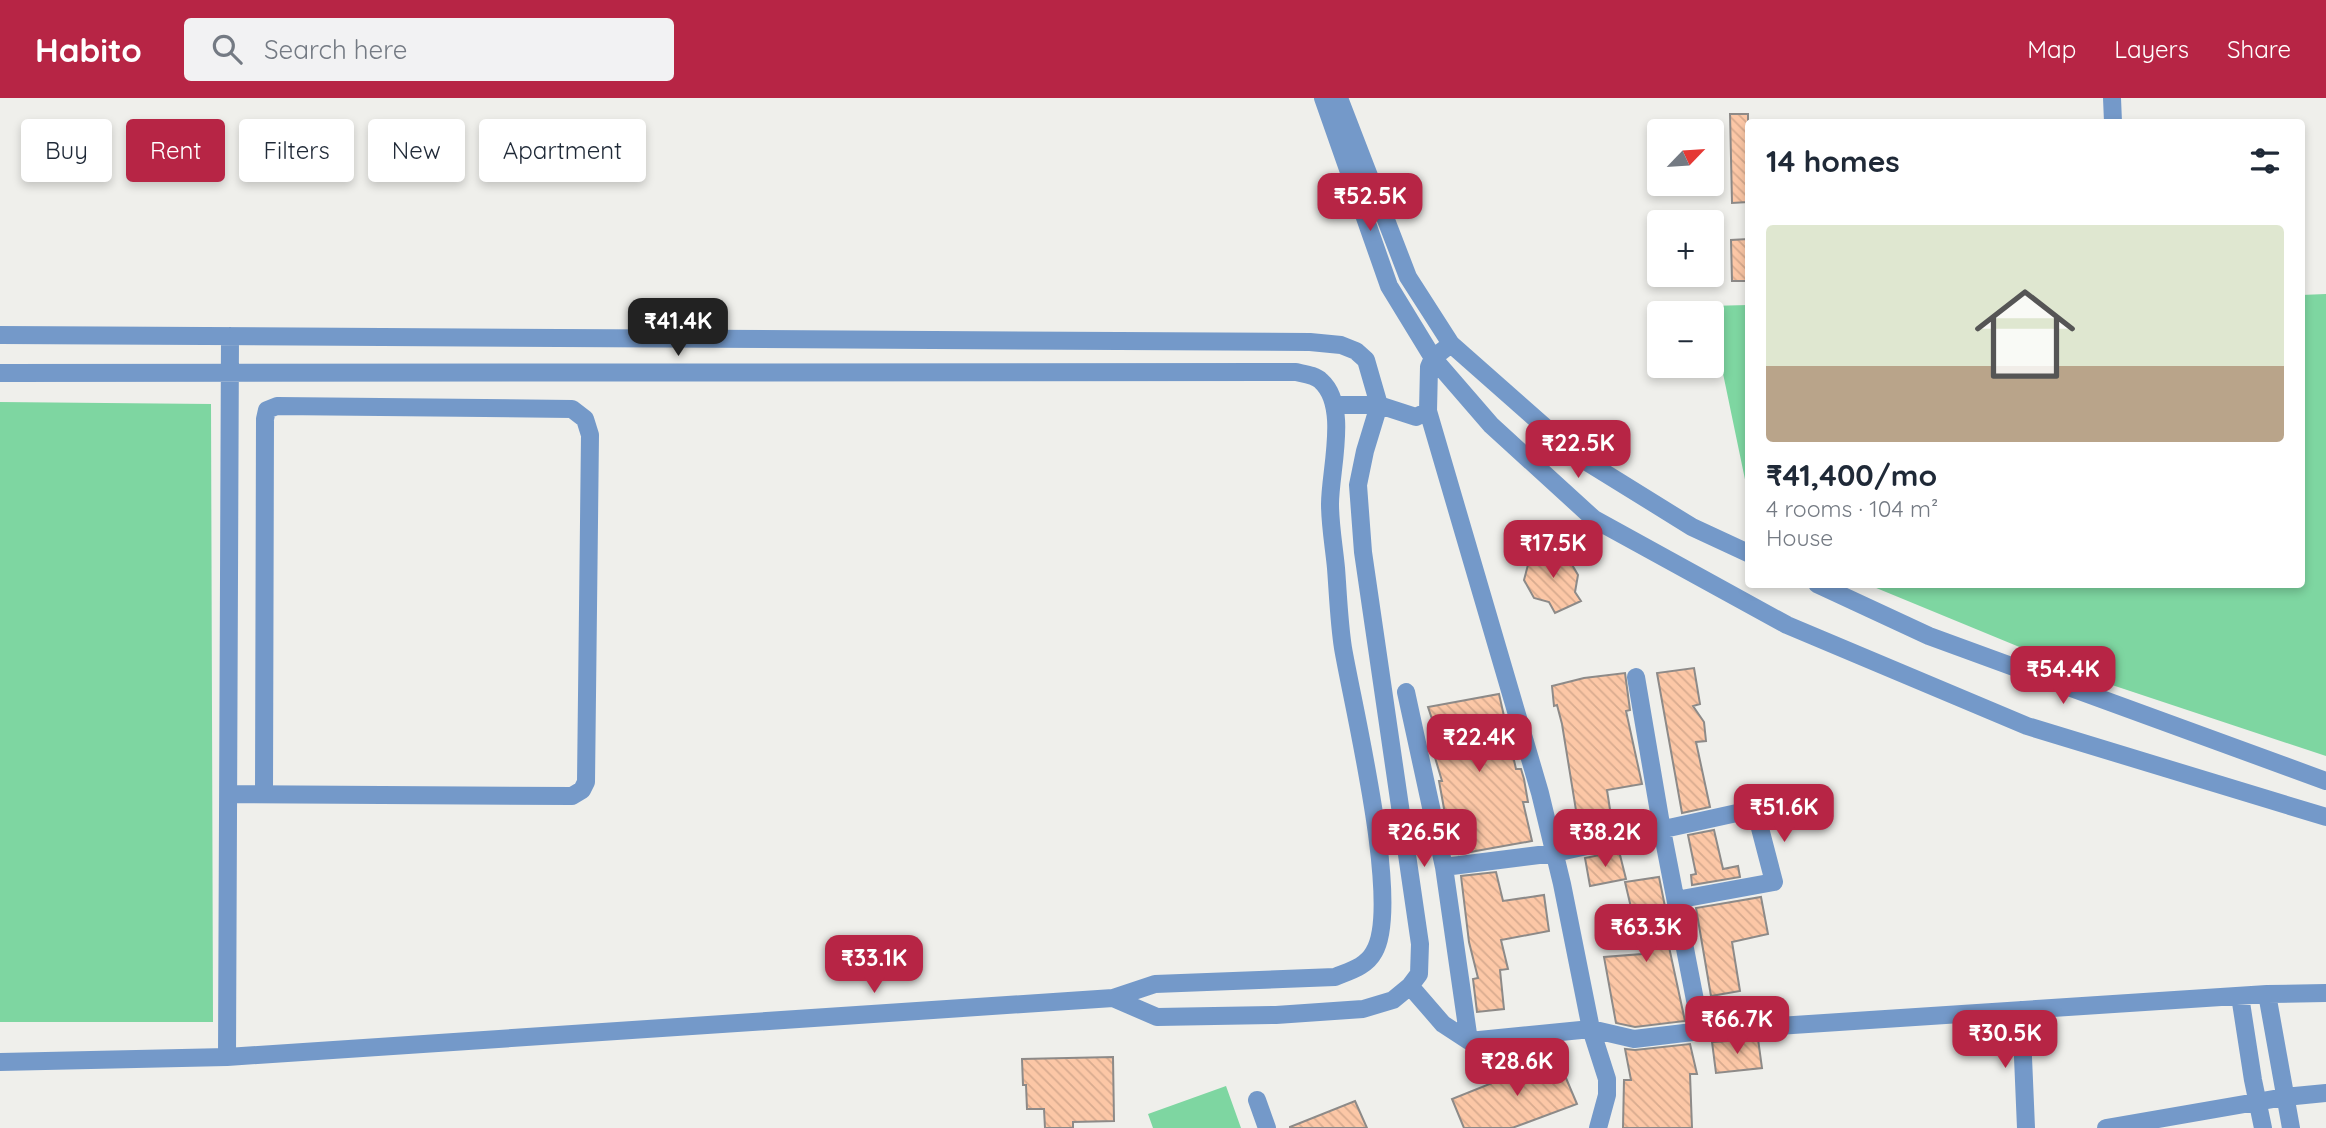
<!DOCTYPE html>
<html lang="en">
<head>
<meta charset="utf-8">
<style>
  :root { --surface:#fff; --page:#f2f2f3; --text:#1f2937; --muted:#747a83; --accent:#b72545 }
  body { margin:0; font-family:Quicksand,sans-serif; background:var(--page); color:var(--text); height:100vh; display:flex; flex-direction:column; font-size:26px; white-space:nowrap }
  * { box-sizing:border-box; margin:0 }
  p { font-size:23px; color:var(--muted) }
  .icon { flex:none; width:38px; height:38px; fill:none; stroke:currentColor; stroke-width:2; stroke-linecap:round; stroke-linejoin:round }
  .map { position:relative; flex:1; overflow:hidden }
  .drawer { position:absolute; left:1745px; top:21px; width:560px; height:469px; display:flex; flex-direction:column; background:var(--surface); border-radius:7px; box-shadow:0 4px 10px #0003 }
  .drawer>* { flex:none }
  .top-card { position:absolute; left:21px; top:21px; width:665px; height:63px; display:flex; gap:14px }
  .needle { width:46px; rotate:65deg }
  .controls { position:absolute; left:1647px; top:21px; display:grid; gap:14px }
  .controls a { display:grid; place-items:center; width:77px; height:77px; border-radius:7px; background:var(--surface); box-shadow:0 4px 10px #0003; font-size:35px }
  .price { position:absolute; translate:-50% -60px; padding:0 16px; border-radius:14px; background:var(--accent); color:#fff; font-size:23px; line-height:46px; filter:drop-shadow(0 2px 4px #0008) }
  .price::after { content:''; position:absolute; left:50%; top:42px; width:21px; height:16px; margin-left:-10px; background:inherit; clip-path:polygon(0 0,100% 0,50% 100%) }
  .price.selected { background:#222; color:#fff }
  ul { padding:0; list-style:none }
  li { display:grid; align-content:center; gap:14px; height:371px; padding:0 21px }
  li span { display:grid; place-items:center; height:217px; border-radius:7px; color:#555 }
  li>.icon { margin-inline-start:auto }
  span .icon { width:126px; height:126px; fill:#fffc; stroke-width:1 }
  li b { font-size:30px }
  h2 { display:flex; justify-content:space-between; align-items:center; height:84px; padding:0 21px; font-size:30px }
  .chip { padding:0 24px; border-radius:7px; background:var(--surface); box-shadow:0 4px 10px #0003; font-size:24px; line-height:63px }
  .chip.selected { background:var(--accent); color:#fff }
  header { display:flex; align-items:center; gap:42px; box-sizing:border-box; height:98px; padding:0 35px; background:var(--accent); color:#fff }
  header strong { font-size:33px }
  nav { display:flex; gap:38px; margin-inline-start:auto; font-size:24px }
  .search { width:490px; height:63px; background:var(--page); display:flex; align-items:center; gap:18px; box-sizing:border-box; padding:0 24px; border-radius:7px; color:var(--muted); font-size:26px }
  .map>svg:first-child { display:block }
</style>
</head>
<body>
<header>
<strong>Habito</strong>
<div class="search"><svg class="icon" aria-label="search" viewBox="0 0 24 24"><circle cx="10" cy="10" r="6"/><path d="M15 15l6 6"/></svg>Search here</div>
<nav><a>Map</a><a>Layers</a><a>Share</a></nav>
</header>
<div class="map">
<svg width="2326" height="1030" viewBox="0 0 2326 1030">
  <defs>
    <pattern id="building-back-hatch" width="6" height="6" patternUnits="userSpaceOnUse" patternTransform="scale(1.75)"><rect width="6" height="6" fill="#fcc7a6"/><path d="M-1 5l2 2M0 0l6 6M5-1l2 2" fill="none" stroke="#d8ab8f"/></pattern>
  </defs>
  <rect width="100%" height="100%" fill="#efefeb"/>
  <path fill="#7ed6a1" d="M2326 196V658L2109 586 1869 487 2301 486V197Z
    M1748 207V396L1709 208Z
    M0 304 211 306 213 924H0Z
    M1226 988 1241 1030H1153L1148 1016Z"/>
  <path fill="url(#building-back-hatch)" stroke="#8d8a88" stroke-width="2" d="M1730 16H1748V104L1732 105Z
    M1748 141V183H1732L1731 142Z
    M1547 451 1567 458 1578 477 1575 494 1581 503 1555 515 1549 504 1534 500 1524 482 1529 463Z
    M1694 570 1700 606 1693 608 1704 624 1706 643 1696 644 1710 709 1682 715 1657 575Z
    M1625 575 1630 612 1626 613 1642 686 1607 692 1613 731 1580 737 1562 626 1557 607 1554 608 1552 588 1584 580Z
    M1499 596 1516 671H1521L1524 681 1528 704H1523L1532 743 1459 756 1452 715 1445 716 1439 683H1442L1431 646 1429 625 1433 624 1428 609Z
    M1714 732 1723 771 1738 768 1740 779 1692 787 1691 777 1696 776 1688 737Z
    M1619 753 1626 781 1590 788 1585 760Z
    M1496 774 1503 803 1544 797 1549 833 1501 842 1508 871 1500 872 1504 911 1477 914 1473 881 1478 880 1469 844 1461 778Z
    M1659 779 1673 848 1669 849 1685 923 1635 929 1616 925 1604 859 1642 856 1625 784Z
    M1761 799 1768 836 1732 844 1740 893 1711 898 1696 810Z
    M1758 941 1762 970 1716 975 1712 944Z
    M1690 946 1697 976H1690L1692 1030H1623L1624 982H1631L1625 951 1635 952Z
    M1113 959 1114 1023 1073 1024V1030H1045L1044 1011H1027L1026 987H1023L1022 961Z
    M1557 959 1577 1006 1512 1030H1464L1452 1001Z
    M1355 1003 1367 1030H1290V1029Z"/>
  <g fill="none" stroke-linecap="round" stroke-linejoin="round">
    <path stroke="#7499c9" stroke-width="18" d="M1323 0 1389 188 1433 260 1491 327 1594 421 1787 527 2027 628 2326 719
      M1339 0 1408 179 1451 246 1579 359 1692 429 1748 455
      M2112 0 2113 24
      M0 237 1310 244 1341 247 1356 253 1366 262 1379 307 1365 353 1358 387 1363 454 1420 846 1419 876 1410 888 1393 902 1363 911 1276 917 1157 919 1113 900 1155 886 1335 879C1349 873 1366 869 1374 854 1402 808 1353 609 1343 550 1339 524 1338 496 1336 470 1334 449 1330 427 1330 406 1330 372 1349 308 1321 283 1315 277 1304 276 1296 274L0 275
      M1451 246 1433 260 1429 269 1428 313 1540 695 1562 786 1591 931 1607 981V997L1598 1030
      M1335 307H1379L1416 319 1428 313
      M1817 486 1929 538 2326 683
      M1636 579 1662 732 1701 933
      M1406 594 1444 769 1469 943
      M229 696 572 698 582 692 586 684 590 337 585 321 572 311 277 308 267 312 265 321 264 695
      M1444 769 1555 755 1755 711 1774 784 1676 802
      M1410 888 1443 926 1469 943 1591 931 1634 941 1701 933 2267 896 2326 895
      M2267 896 2291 1030
      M2240 898 2253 982 2263 1030
      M2021 912 2026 1030
      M227 959 230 238
      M0 964 227 959 1113 900
      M1257 1002 1267 1030
      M2106 1030 2285 999 2326 995"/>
  </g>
</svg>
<div class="controls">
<a><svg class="needle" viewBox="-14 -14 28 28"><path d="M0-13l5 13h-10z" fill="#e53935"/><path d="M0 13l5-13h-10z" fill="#747a83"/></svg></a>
<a>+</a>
<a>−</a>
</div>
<b class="price" style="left:1370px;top:135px">₹52.5K</b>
<b class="price selected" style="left:678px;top:260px">₹41.4K</b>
<b class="price" style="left:1578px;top:382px">₹22.5K</b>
<b class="price" style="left:1553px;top:482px">₹17.5K</b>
<b class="price" style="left:2063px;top:608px">₹54.4K</b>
<b class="price" style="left:1479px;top:676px">₹22.4K</b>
<b class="price" style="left:1784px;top:746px">₹51.6K</b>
<b class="price" style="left:1424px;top:771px">₹26.5K</b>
<b class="price" style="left:1605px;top:771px">₹38.2K</b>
<b class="price" style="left:1646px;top:866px">₹63.3K</b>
<b class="price" style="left:874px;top:897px">₹33.1K</b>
<b class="price" style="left:1737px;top:958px">₹66.7K</b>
<b class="price" style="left:2005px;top:972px">₹30.5K</b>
<b class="price" style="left:1517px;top:1000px">₹28.6K</b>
<div class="top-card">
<a class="chip">Buy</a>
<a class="chip selected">Rent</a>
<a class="chip">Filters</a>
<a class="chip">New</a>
<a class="chip">Apartment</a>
</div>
<section class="drawer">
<h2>14 homes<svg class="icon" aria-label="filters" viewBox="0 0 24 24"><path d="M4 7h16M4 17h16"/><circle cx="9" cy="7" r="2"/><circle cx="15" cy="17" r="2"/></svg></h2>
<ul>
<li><span style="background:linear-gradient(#dfe7d0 65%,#b9a48a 0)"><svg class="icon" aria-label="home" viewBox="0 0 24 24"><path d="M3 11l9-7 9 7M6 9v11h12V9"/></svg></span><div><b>₹41,400/mo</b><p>4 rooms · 104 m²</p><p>House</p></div></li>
</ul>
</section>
</div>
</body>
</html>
